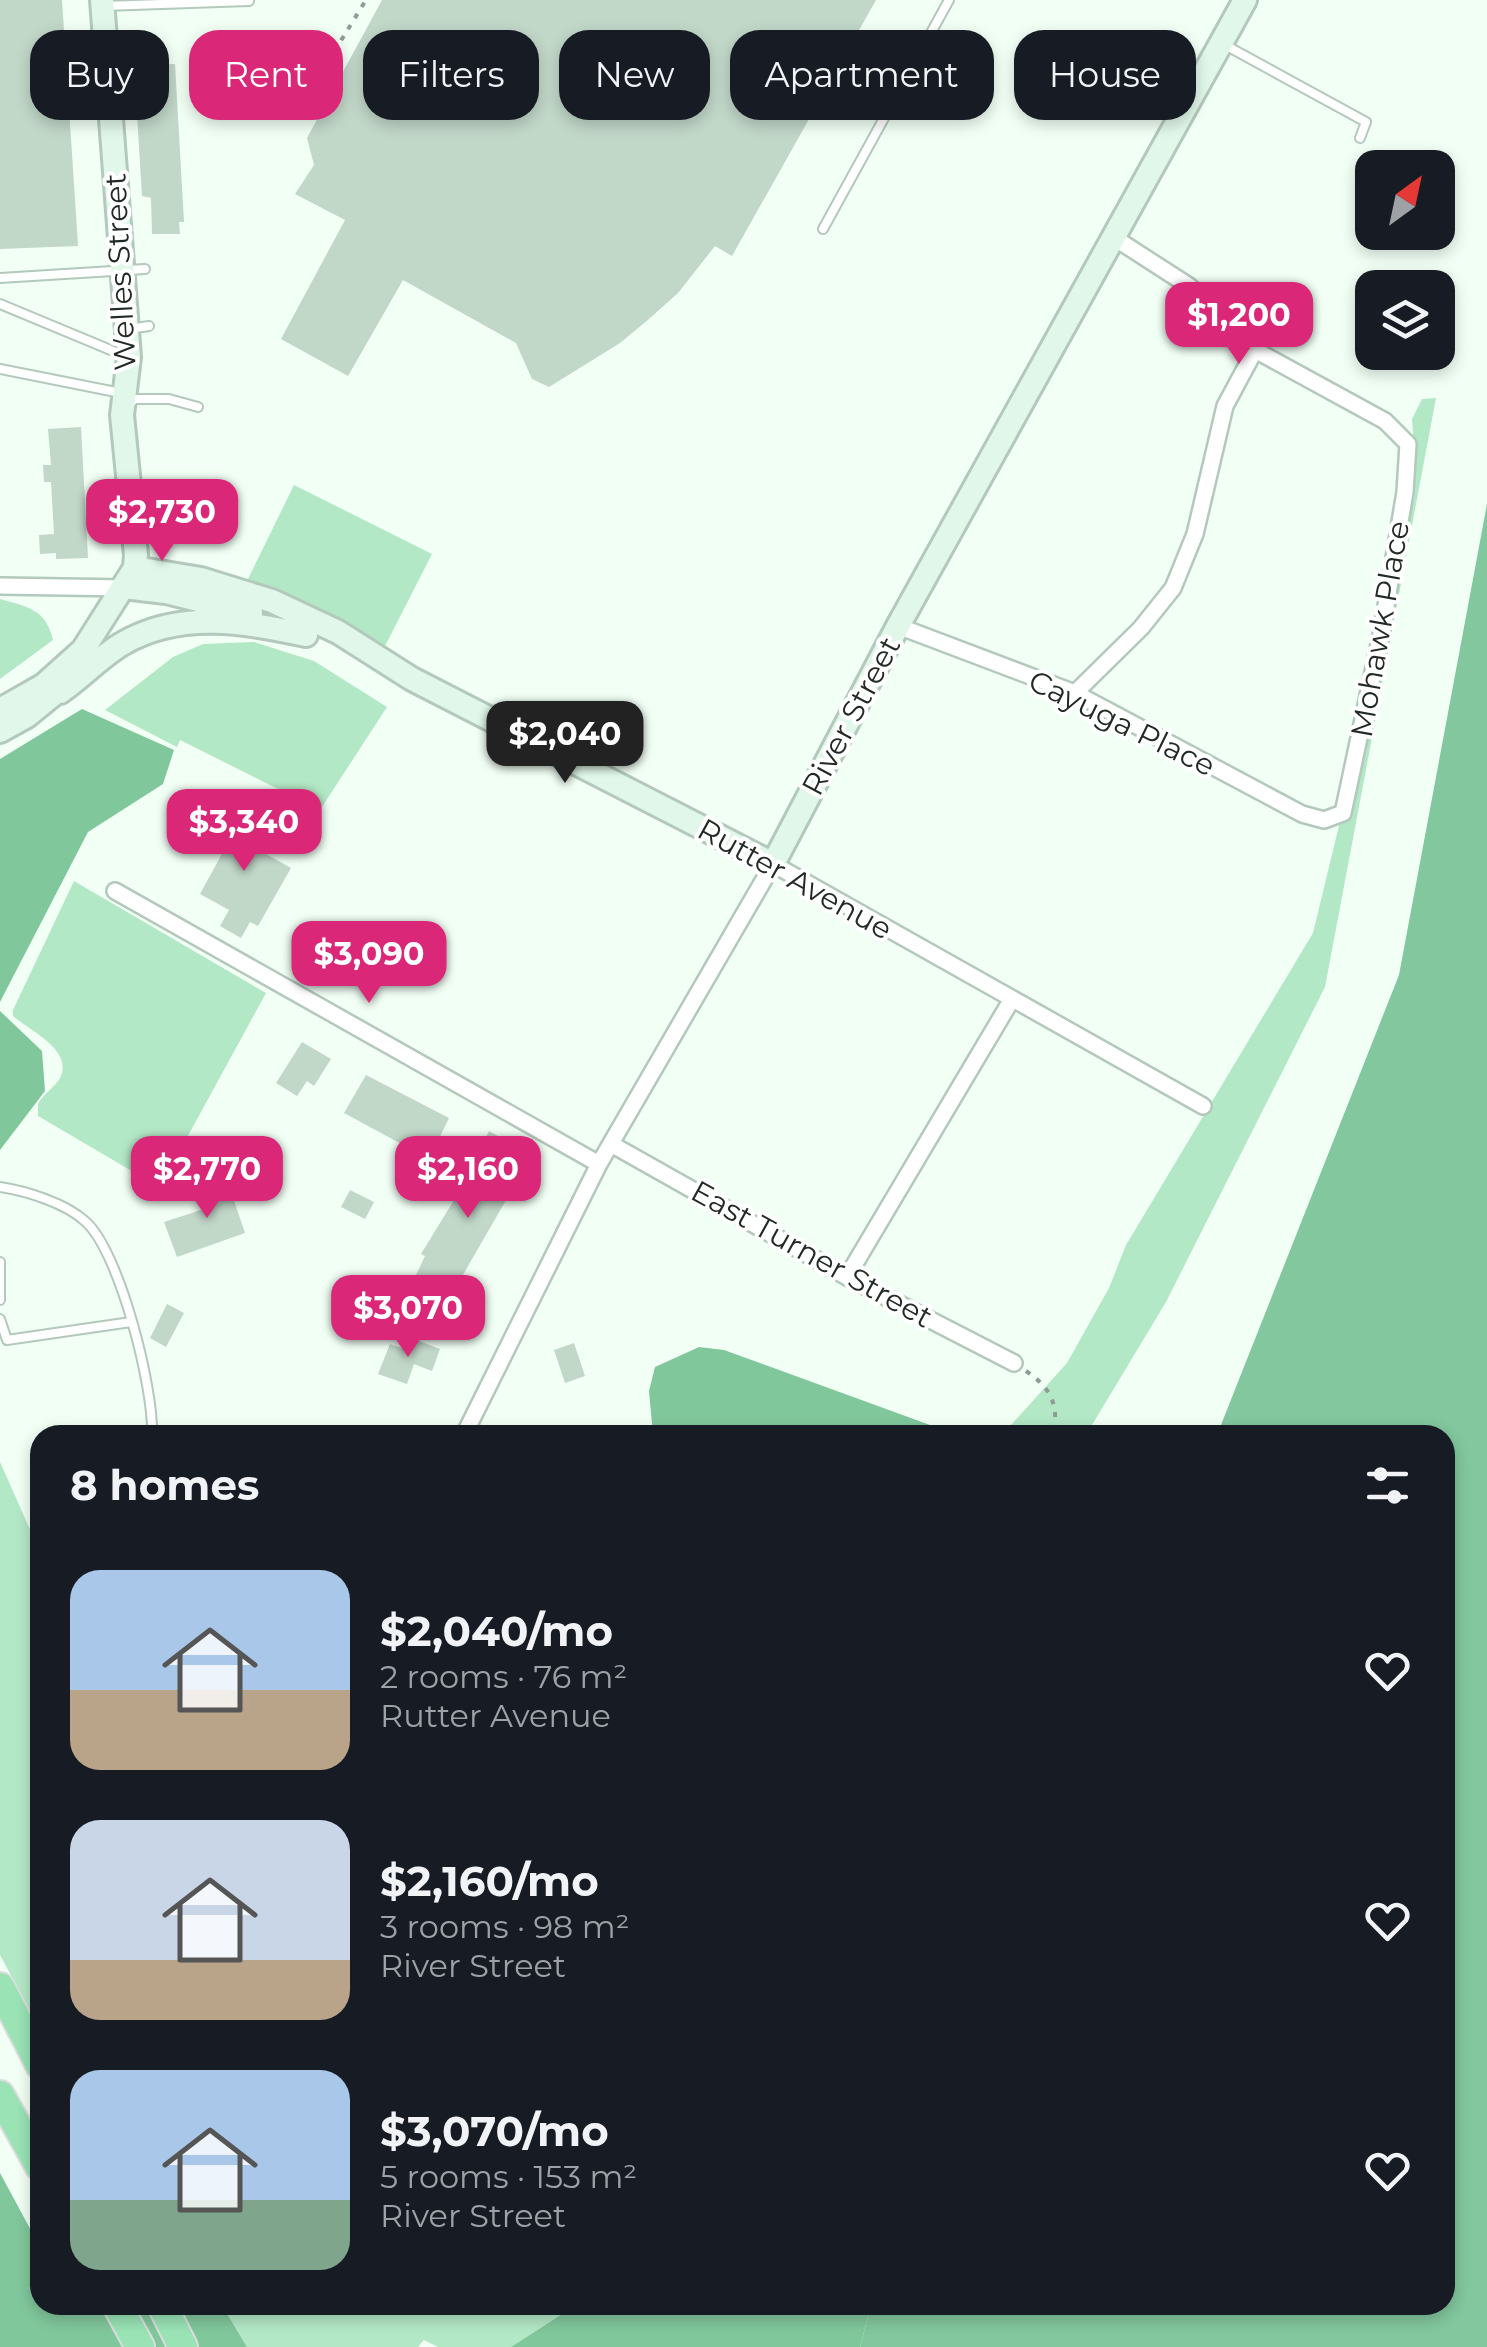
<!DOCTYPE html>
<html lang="en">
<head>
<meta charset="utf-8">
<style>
  :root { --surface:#171b24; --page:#242831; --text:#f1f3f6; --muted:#9ea1a6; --accent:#db2777 }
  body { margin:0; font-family:Montserrat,sans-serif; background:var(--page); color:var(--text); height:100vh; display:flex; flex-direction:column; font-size:38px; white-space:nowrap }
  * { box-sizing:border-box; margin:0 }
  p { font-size:32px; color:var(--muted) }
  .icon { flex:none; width:55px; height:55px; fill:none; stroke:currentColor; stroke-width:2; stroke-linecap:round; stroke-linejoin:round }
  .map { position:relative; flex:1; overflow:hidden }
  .panel { position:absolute; left:30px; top:1425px; width:1425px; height:890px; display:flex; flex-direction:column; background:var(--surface); border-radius:30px; box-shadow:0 5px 15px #0003 }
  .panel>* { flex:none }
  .banner { position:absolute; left:30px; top:30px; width:1428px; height:90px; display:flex; gap:20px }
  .needle { width:65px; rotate:33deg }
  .controls { position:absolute; left:1355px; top:150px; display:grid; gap:20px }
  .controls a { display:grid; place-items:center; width:100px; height:100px; border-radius:20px; background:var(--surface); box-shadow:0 5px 15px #0003; font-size:50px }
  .price { position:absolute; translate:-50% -85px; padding:0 22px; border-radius:20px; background:var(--accent); color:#fff; font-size:32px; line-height:65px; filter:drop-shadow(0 2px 5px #0008) }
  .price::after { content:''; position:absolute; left:50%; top:60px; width:30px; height:22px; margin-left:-15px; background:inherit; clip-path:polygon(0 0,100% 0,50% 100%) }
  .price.selected { background:#222; color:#fff }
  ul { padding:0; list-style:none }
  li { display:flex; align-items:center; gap:30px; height:250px; padding:0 40px }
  li span { display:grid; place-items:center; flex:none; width:280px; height:200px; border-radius:30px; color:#555 }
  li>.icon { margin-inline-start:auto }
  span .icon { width:120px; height:120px; fill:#fffc; stroke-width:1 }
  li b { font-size:42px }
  h2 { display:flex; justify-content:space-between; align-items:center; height:120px; padding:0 40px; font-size:42px }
  .pill { padding:0 35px; border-radius:30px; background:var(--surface); box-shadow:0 5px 15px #0003; font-size:35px; line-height:90px }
  .pill.selected { background:var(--accent); color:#fff }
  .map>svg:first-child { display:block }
</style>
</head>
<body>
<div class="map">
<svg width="1487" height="2347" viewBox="0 0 1487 2347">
  <rect width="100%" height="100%" fill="#f1fff5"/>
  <path fill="#b3e8c6" d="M1436 398 1325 987 1166 1302 1086 1435H1002L1067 1363 1109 1288 1126 1245 1313 933 1350 780 1415 461 1412 419 1422 399Z
    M294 485 432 554 384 648 248 579Z
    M0 599C28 607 46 609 53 640L0 679Z
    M254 642 314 661 387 707 320 810 180 740 177 747 105 710 173 657 203 644Z
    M74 881 266 993 172 1165 142 1177 38 1116V1104C43 1094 55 1087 60 1078 74 1050 30 1031 13 1016V1010Z
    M0 1462 40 1552V2029L0 1955Z
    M222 2305H576L511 2347H438L424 2340 418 2347H247Z"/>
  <path fill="#81c79c" d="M82 709 174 750 163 784 88 832 0 1002V759Z
    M0 1011 42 1051 45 1091 0 1150Z
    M699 1347 724 1350 941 1429 971 1435H653L649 1391 655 1367Z
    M0 2173 40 2247V2305H222L247 2347H0Z
    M576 2305H871L860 2347H511Z"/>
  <path fill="#82c79d" d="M1487 504V2347H860L871 2305H1445V1435H1217L1399 975Z"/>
  <path fill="#c1d7c8" d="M0 0H62L78 246 0 249Z
    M382 0H876L732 256 715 246 678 293 649 319 620 343 549 387 532 379 516 343 403 280 348 376 281 339 345 220 295 194 314 165 307 138Z
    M231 54 234 117 213 118 210 55Z
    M175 64 184 222H179L180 234H152L151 198 142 196 134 65Z
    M81 427 88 558 56 559V553L40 554 39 535 54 534 51 482H44L43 465H51L48 429Z
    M252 799 267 807 250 845 291 868 258 926 250 922 241 938 220 926 229 910 200 894 223 852 214 847 227 821 237 827Z
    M302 1042 331 1059 314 1086 307 1081 297 1096 276 1083Z
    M366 1075 449 1118 429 1159 344 1113Z
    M489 1131 532 1155 441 1313 406 1296 425 1256 421 1254 473 1169 470 1167Z
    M226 1177 245 1233 177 1257 164 1222 210 1207 202 1185Z
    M350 1190 374 1202 365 1219 341 1207Z
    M167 1304 184 1313 166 1347 150 1338Z
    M411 1338 440 1349 432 1371 414 1364 407 1384 378 1374 390 1344 407 1350Z
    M574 1343 585 1376 565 1383 554 1350Z"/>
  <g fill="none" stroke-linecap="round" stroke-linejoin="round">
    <g stroke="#b3c9bb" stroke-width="12">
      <path id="lane" d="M104 6 249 1
        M1225 45 1366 122 1360 138
        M823 229 949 0
        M0 278 145 269
        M0 304 125 356
        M129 329 149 326
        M0 369 121 393
        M131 403 134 399H169L198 407
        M0 1187C26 1191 66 1203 86 1222 120 1253 154 1389 152 1435
        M0 1262V1300
        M0 1319 7 1340 131 1322"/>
    </g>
    <g stroke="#b3c9bb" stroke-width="20">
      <path id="street" d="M0 586 126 588
        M898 626 1075 693 1302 814 1324 820 1343 813 1382 630 1405 492 1408 444 1385 421 1255 350 1189 286 1113 237
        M1075 693 1141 628 1173 588 1195 534 1225 406 1255 350
        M115 891 599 1164
        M611 1144 847 1277 1014 1363
        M847 1277 1012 999
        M464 1435 599 1164 773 864 1203 1106"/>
    </g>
    <g stroke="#b3c9bb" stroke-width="28">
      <path id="secondary" d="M102 0 129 357 122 415 136 555 134 579
        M132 588 166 592 251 613
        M60 692C81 678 100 657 122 644 180 610 244 622 306 635
        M0 710 44 685 83 650 135 568 201 579 272 601 338 632 412 679 773 864 898 626 1245 0
        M0 731 27 716 70 681"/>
    </g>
    <g stroke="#dcdddc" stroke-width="32">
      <path id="highway" d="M0 1987 40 2065
        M0 2095 40 2167
        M117 2305 140 2347
        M162 2305 183 2347"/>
    </g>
    <path stroke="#909b93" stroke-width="4" stroke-dasharray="5 8" stroke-linecap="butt" d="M268 104 295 115 366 0
      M1026 1371C1050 1387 1061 1406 1052 1435"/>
    <use href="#lane" stroke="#fff" stroke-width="8"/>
    <use href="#street" stroke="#fff" stroke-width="15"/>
    <use href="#secondary" stroke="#e0f7e9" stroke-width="22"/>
    <use href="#highway" stroke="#99e3b5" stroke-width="28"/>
  </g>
  <g text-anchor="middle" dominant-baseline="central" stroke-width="8" stroke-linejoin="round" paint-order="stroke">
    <g font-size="30" fill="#222a25" stroke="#fff">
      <text transform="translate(120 272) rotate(-93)">Welles Street</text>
      <text transform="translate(1380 629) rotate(-80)">Mohawk Place</text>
      <text transform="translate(851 716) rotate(-62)">River Street</text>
      <text transform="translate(1122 723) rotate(26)">Cayuga Place</text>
      <text transform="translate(795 879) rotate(29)">Rutter Avenue</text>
      <text transform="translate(812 1254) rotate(29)">East Turner Street</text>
    </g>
  </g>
</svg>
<div class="controls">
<a><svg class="needle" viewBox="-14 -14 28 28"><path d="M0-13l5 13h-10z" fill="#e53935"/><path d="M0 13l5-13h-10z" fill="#9ea1a6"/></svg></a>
<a><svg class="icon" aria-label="layers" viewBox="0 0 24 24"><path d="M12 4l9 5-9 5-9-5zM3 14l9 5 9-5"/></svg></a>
</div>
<b class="price" style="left:1239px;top:367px">$1,200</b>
<b class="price" style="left:162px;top:564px">$2,730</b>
<b class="price selected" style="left:565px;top:786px">$2,040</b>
<b class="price" style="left:244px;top:874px">$3,340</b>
<b class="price" style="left:369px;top:1006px">$3,090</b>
<b class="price" style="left:207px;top:1221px">$2,770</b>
<b class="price" style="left:468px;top:1221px">$2,160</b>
<b class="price" style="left:408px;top:1360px">$3,070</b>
<div class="banner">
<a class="pill">Buy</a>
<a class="pill selected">Rent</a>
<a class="pill">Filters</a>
<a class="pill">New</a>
<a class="pill">Apartment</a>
<a class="pill">House</a>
</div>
<section class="panel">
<h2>8 homes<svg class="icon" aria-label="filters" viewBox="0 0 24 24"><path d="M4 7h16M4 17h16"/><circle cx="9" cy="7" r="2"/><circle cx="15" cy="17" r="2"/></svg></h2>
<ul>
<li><span style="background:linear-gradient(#a9c7e8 60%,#b9a48a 0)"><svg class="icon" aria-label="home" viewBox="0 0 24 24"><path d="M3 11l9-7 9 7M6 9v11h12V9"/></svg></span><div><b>$2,040/mo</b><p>2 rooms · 76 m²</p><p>Rutter Avenue</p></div><svg class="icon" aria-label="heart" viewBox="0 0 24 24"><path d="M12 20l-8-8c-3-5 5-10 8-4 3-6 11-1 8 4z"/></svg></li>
<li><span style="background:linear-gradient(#c9d6e8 70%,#b9a48a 0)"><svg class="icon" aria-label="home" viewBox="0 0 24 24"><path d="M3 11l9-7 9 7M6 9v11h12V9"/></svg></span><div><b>$2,160/mo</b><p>3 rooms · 98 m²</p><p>River Street</p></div><svg class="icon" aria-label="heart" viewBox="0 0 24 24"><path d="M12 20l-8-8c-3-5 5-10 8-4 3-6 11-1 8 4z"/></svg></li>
<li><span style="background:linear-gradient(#a9c7e8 65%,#7fa58c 0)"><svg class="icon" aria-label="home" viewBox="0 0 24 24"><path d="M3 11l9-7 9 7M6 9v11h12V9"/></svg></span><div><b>$3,070/mo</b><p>5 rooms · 153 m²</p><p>River Street</p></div><svg class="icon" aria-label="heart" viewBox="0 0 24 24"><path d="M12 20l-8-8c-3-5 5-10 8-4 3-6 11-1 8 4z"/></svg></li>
</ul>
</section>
</div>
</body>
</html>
